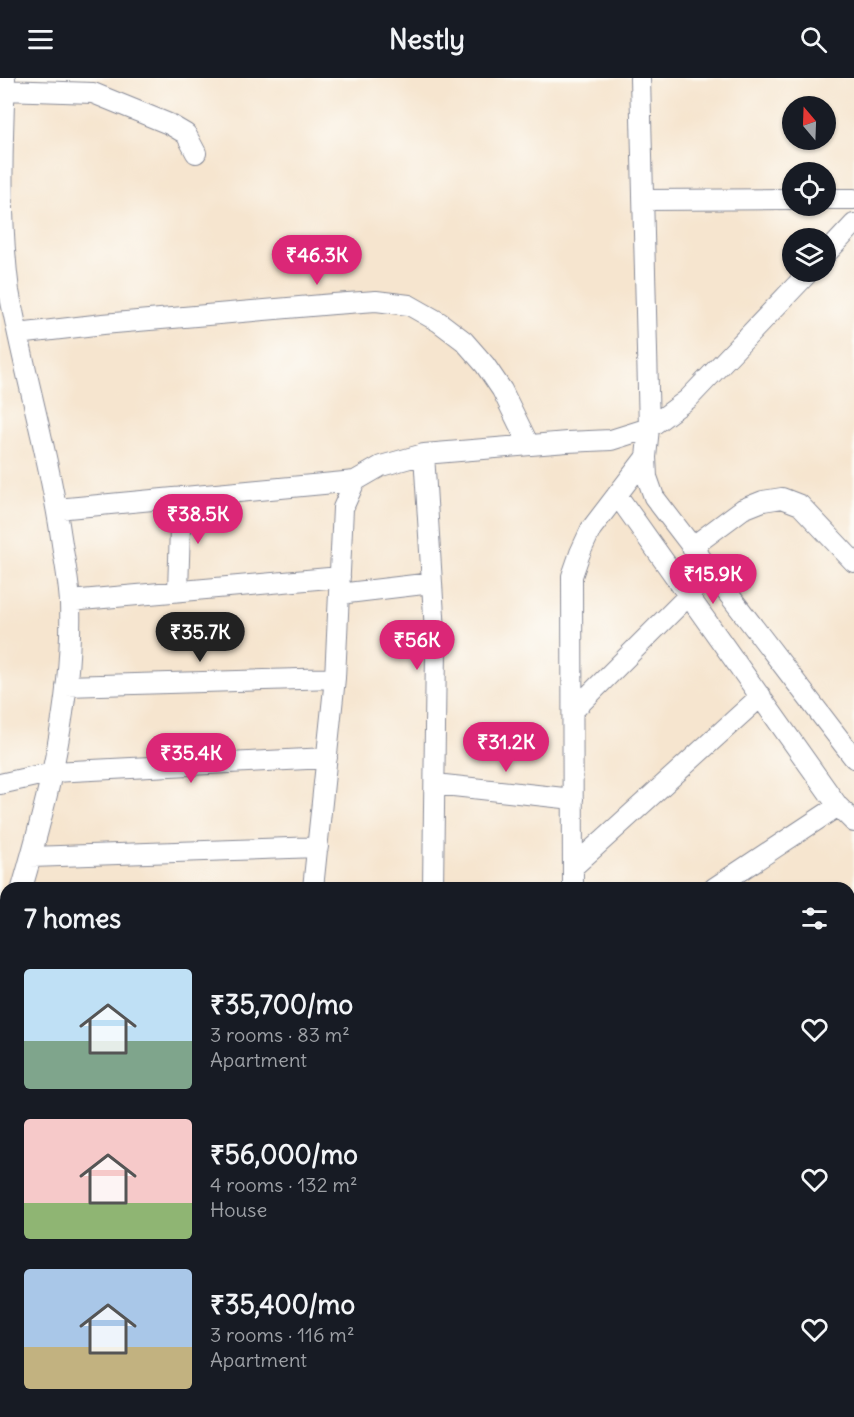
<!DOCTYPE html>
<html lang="en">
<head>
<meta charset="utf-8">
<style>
  :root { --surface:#171b24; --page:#242831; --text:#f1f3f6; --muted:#9ea1a6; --accent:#db2777 }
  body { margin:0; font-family:Delius,sans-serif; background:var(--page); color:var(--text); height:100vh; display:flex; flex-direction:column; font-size:22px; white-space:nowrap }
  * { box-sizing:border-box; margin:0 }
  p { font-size:20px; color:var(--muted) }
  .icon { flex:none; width:33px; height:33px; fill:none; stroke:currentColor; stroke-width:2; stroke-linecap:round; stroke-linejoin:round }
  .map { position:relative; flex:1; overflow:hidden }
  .details { position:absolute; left:0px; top:804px; width:855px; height:536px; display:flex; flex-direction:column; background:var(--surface); border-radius:18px 18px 0 0; box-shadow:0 2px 4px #0004 }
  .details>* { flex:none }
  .needle { width:39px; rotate:341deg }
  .buttons { position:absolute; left:782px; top:18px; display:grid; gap:12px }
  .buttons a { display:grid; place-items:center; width:54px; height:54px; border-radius:50%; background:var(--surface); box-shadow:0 2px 4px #0004; font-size:30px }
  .price { position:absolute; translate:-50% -51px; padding:0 14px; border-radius:21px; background:var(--accent); color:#fff; font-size:20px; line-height:39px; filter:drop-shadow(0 2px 3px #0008) }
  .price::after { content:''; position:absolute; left:50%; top:36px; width:18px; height:14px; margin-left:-9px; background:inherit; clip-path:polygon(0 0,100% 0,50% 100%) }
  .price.active { background:#222; color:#fff }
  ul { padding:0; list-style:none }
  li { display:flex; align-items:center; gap:18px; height:150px; padding:0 24px }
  li span { display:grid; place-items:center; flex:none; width:168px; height:120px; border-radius:6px; color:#555 }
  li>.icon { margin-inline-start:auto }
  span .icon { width:72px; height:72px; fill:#fffc; stroke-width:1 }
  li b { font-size:26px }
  h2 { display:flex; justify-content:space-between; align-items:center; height:72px; padding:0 24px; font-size:26px }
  header { display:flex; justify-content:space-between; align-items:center; height:78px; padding:0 24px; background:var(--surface); font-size:27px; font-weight:700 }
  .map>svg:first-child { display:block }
</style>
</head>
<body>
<header><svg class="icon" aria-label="menu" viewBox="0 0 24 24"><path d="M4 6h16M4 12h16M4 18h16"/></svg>Nestly<svg class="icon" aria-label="search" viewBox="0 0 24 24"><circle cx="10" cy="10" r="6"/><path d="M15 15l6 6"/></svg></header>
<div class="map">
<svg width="854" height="1339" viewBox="0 0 854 1339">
  <rect width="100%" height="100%" fill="#fdfcf7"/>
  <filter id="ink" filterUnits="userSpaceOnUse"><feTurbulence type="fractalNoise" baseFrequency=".0167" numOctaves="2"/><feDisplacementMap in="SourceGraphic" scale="12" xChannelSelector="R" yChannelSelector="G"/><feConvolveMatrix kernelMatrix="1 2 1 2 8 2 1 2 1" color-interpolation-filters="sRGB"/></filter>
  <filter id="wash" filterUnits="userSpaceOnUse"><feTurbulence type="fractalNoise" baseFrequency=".008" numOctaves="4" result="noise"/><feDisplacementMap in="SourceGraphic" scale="24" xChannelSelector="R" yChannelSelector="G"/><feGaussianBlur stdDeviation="1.35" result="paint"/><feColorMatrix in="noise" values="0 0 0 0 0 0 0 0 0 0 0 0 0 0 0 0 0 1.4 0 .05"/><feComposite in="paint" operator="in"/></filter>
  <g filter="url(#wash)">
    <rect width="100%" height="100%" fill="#f6e5cf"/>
  </g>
  <g filter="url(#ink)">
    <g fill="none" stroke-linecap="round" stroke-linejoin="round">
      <g stroke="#888a96" stroke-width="22">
        <path id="minor" d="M5 0C2 70 0 143 9 213 25 298 50 381 62 466 65 485 69 505 70 525 73 622 49 717 22 810
          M640 0 649 350 646 379 647 399 654 419 854 680
          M4 12 93 15 169 46 186 56 196 75
          M825 121H854
          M644 122 792 121
          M825 177 854 146
          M18 256 103 246 334 226 376 223 409 227 439 244 464 263 485 287 502 312 529 367
          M424 376 436 570 433 810
          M617 417 838 728 854 744
          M57 431 355 403
          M692 469 743 431 763 423 782 420 800 427 854 484
          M178 513 181 419
          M339 516 432 505
          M70 523 340 499
          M66 608 335 600
          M573 633 689 517 710 492
          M0 706 53 694 327 680
          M435 706 573 721
          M31 779 318 769
          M573 789 761 618
          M313 810 335 600 343 430 355 403 381 388 424 376 567 364 611 362 649 350 688 321 809 194
          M573 810 572 498 580 475 591 451 646 379
          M714 810 838 728
          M0 884 6 864
          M849 911 854 914
          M0 940H6
          M849 966 854 973
          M849 1023 854 1016
          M849 1060 854 1063
          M0 1149 6 1147
          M849 1233 854 1234
          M0 1281 6 1252
          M849 1287 854 1286
          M207 1334 208 1339
          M390 1334 392 1339
          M595 1334 600 1339
          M0 1335V1339
          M73 1339 94 1334"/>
      </g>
      <use href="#minor" stroke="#fff" stroke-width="20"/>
    </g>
  </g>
</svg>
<div class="buttons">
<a><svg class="needle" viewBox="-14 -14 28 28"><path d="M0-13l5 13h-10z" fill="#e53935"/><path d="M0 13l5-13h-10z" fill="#9ea1a6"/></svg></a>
<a><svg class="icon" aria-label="locate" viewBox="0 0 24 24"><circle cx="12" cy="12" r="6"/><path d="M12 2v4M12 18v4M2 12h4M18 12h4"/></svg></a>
<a><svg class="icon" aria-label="layers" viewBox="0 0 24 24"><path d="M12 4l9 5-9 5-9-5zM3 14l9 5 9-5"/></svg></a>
</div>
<b class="price" style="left:317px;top:208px">₹46.3K</b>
<b class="price" style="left:198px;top:467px">₹38.5K</b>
<b class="price" style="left:713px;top:527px">₹15.9K</b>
<b class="price active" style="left:200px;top:585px">₹35.7K</b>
<b class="price" style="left:417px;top:593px">₹56K</b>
<b class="price" style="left:506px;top:695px">₹31.2K</b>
<b class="price" style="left:191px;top:706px">₹35.4K</b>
<section class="details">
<h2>7 homes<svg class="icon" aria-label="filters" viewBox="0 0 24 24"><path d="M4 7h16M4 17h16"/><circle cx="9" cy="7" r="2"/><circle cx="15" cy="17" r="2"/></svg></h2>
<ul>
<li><span style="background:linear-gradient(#bfe0f5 60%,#7fa58c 0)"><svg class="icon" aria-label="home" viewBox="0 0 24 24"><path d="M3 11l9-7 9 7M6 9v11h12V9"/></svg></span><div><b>₹35,700/mo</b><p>3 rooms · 83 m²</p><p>Apartment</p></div><svg class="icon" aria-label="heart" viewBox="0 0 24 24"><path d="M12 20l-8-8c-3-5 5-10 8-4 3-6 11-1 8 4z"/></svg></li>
<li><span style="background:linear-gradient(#f6c9c9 70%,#8fb573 0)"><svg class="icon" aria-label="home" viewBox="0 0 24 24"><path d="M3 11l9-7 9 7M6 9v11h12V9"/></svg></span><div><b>₹56,000/mo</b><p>4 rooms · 132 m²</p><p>House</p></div><svg class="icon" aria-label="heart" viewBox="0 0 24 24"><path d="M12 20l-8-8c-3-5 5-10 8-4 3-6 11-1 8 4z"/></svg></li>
<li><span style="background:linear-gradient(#a9c7e8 65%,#c2b280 0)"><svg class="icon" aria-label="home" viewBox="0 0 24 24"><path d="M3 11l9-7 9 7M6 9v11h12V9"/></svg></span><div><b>₹35,400/mo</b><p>3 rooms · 116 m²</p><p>Apartment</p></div><svg class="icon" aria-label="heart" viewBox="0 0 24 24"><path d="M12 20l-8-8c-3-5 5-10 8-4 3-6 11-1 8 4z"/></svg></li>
</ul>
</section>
</div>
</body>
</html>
